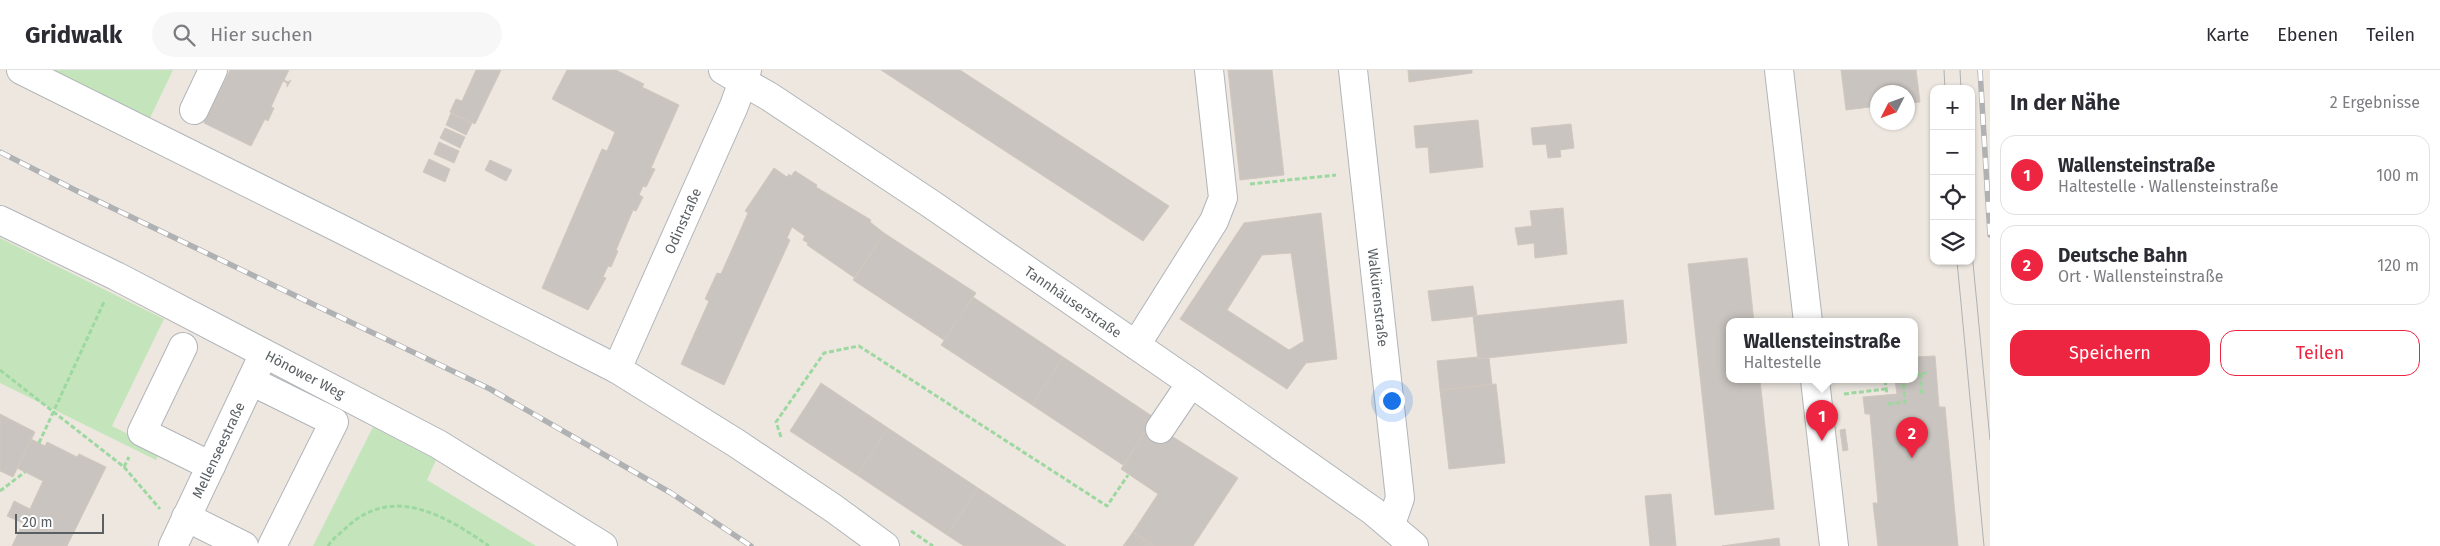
<!DOCTYPE html>
<html lang="de">
<head>
<meta charset="utf-8">
<style>
	body { margin:0; font-family:"Fira Sans",sans-serif; background:#f7f7f7; color:#2b2b33 }
	.controls { position:absolute; right:15px; top:15px; display:grid; overflow:hidden; border-radius:10px; box-shadow:0 1px 4px #0004 }
	.controls button { width:45px; height:45px; display:grid; place-items:center; padding:0; border:0; border-bottom:1px solid #e1e1e2; background:#fff; color:#2b2b33; font:25px sans-serif }
	.compass { position:absolute; left:1870px; top:15px; width:45px; height:45px; border-radius:50%; background:#fff; box-shadow:0 1px 4px #0004; rotate:228deg }
	.scale { position:absolute; left:15px; bottom:12px; width:89px; box-sizing:border-box; padding-left:5px; border:2px solid #595f62; border-top:0; font-size:14px; line-height:18px; white-space:nowrap; color:#595f62; -webkit-text-stroke:4px #fff; paint-order:stroke }
	.you { position:absolute; left:1391px; top:330px; width:18px; height:18px; margin:-12px; border:4px solid #fff; border-radius:50%; background:#1a73e8; box-shadow:0 0 0 8px #1a73e833 }
	.badge { display:grid; place-items:center; width:32px; height:32px; border-radius:50%; background:#ed2540; color:#fff; font-size:16px; font-weight:700 }
	.pin { position:absolute; translate:-50% -41px; filter:drop-shadow(0 1px 2px #0008) }
	.pin::after { content:''; position:absolute; top:26px; width:18px; height:15px; background:inherit; clip-path:polygon(0 0,100% 0,50% 100%) }
	.popup { position:absolute; left:1726px; top:248px; width:192px; height:65px; box-sizing:border-box; display:grid; place-content:center; border-radius:10px; background:#fff; filter:drop-shadow(0 1px 4px #0005); font-size:16px; white-space:nowrap; color:#7c7c81 }
	.popup b { font-size:19px; color:#2b2b33 }
	.popup::after { content:''; position:absolute; left:50%; top:100%; margin-left:-10px; border:10px solid transparent; border-top-color:#fff }
	.list { margin:0; padding:0; list-style:none }
	h2 { display:flex; justify-content:space-between; align-items:center; height:65px; margin:0; padding:0 20px; font-size:21px }
	h2 small { font-size:16px; font-weight:400; color:#7c7c81 }
	.list li { display:grid; grid-template-columns:32px 1fr auto; gap:15px; align-items:center; box-sizing:border-box; height:80px; margin:0 10px 10px; padding:0 10px; border:1px solid #e1e1e2; border-radius:15px }
	.list b { display:block; font-size:19px; white-space:nowrap }
	.list p { margin:0; font-size:16px; white-space:nowrap; color:#7c7c81 }
	.list em { font-size:16px; font-style:normal; color:#7c7c81 }
	.actions { display:flex; gap:10px; padding:15px 20px }
	.actions a { flex:1; padding:11px 0; border:1px solid #ed2540; border-radius:15px; text-align:center; font-size:18px; color:#ed2540 }
	.actions .main { background:#ed2540; color:#fff }
	.icon { flex:none; width:28px; height:28px; fill:none; stroke:currentColor; stroke-width:2; stroke-linecap:round; stroke-linejoin:round }
	.map { position:relative; flex:none; width:1990px; height:476px; overflow:hidden }
	header { display:flex; align-items:center; gap:30px; box-sizing:border-box; height:70px; padding:0 25px; background:#fff; border-bottom:1px solid #e1e1e2 }
	header strong { font-size:24px }
	nav { display:flex; gap:28px; margin-inline-start:auto; font-size:18px }
	.search { width:350px; height:45px; background:#f7f7f7; display:flex; align-items:center; gap:12px; box-sizing:border-box; padding:0 18px; border-radius:28px; color:#7c7c81; font-size:19px }
	main { display:flex }
	aside { flex:1; background:#fff }
	.map>svg:first-child { display:block }
	.green { fill:#c4e5bb }
	.building { fill:#c9c4bf; stroke:#d1c7be; fill-rule:evenodd }
	.lines { fill:none; stroke-linecap:round; stroke-linejoin:round }
	.minor-casing { stroke:#b1b5b9; stroke-width:30 }
	.path { stroke:#9ed8a1; stroke-width:3; stroke-dasharray:5 2.5; stroke-linecap:butt }
	.minor { stroke:#fff; stroke-width:28 }
	.tram { stroke:#b0b1b2; stroke-width:1 }
	.rail-casing { stroke:#b0b1b2; stroke-width:5.5 }
	.rail { stroke:#fff; stroke-width:4; stroke-dasharray:11; stroke-linecap:butt }
	.labels { text-anchor:middle; dominant-baseline:central; stroke-width:4; stroke-linejoin:round; paint-order:stroke }
	.street-label { font-size:14px; fill:#595f62; stroke:#fff }
</style>
</head>
<body>
<header>
<strong>Gridwalk</strong>
<div class="search"><svg class="icon" aria-label="search" viewBox="0 0 24 24"><circle cx="10" cy="10" r="6"/><path d="M15 15l6 6"/></svg>Hier suchen</div>
<nav><a>Karte</a><a>Ebenen</a><a>Teilen</a></nav>
</header>
<main>
<div class="map">
<svg width="1990" height="476" viewBox="0 0 1990 476">
	<rect width="100%" height="100%" fill="#ede7e0"/>
	<path class="green" d="M46 0H173L149 50Z
		M0 168 164 249 112 356 160 380 156 390 0 313Z
		M373 357 436 390 427 410 536 476H313Z"/>
	<path class="building" d="M230 0H289L284 10 288 12 291 10 287 17V13L283 11 271 37 274 38 268 51 265 49 251 76 204 53 205 51 201 48 205 38 210 41Z
		M476 0H501L475 54 450 42 456 29 462 31Z
		M567 0H616L644 14 642 17 679 35 651 98 655 99 646 117 643 116 639 125 643 127 636 141 633 140 616 180 618 181 611 197 608 196 603 207 606 208 588 240 542 218 602 79 607 81 615 62 552 29Z
		M881 0H960L1169 136 1143 171Z
		M1228 0H1272L1284 105 1240 110Z
		M1408 0H1472V3L1409 12Z
		M1841 0H1916L1920 32 1908 33V22H1878V36L1846 40Z
		M451 43 472 53 466 65 446 55Z
		M1478 50 1483 97 1430 103 1428 77 1416 78 1414 56Z
		M1571 54 1574 78 1560 80 1561 87 1548 88 1546 74 1533 75 1531 58Z
		M445 58 465 67 460 78 440 68Z
		M439 72 459 81 454 93 434 84Z
		M429 89 450 99 445 112 423 102Z
		M490 90 512 100 506 111 485 100Z
		M774 98 787 107 789 104 791 106 795 101 817 115 816 117 871 150 870 152 884 163 855 208 807 175 808 173 803 170 805 166 792 157 787 168 790 170 724 315 681 294 709 231 705 229 717 203 721 204 748 143 745 141Z
		M1563 138 1567 184 1535 188 1534 173 1518 175 1515 158 1532 156 1530 141Z
		M1321 143 1337 289 1306 293 1287 319 1180 249 1244 153ZM1291 183 1304 271 1289 280 1227 240 1262 185Z
		M884 163 976 223 944 270 853 210Z
		M1747 188 1754 252H1730V310H1760L1774 439 1715 445 1688 194Z
		M1473 216 1477 246 1432 251 1428 221Z
		M973 227 1063 287 1032 335 941 275Z
		M1623 230 1627 273 1478 289 1473 246Z
		M1935 286 1939 337H1945L1958 476H1878L1873 433H1878L1870 344H1865L1863 327 1897 324 1895 310H1914V287Z
		M1063 287 1155 348 1123 395 1032 335Z
		M1478 287V289L1489 288 1492 314 1440 320 1437 291Z
		M821 313 888 358 857 405 790 361Z
		M1496 314 1505 393 1449 399 1440 320Z
		M0 344 35 362 13 407 0 401Z
		M1151 353 1238 408 1193 476H1154L1133 462 1158 424 1121 399Z
		M888 358 978 418 947 465 857 405Z
		M1845 359 1848 380 1843 381 1840 360Z
		M31 369 45 376 47 372 77 387 79 384 106 397 67 476H12L23 453 7 446 11 438 14 431 30 439 43 411 17 398Z
		M978 418 1066 476H964L947 465Z
		M1671 424 1676 476H1650L1645 426Z
		M1133 462 1154 476H1123Z
		M1779 468 1780 476H1722Z"/>
	<g class="lines">
		<g class="minor-casing">
			<g id="minor">
				<path d="M21 0 341 159 617 299 736 373 833 438 885 476"/>
				<path id="s1" d="M723 0 770 27 931 134 1191 313 1373 441 1414 476"/>
				<path id="s2" d="M1353 0 1400 428 1391 454"/>
				<path d="M1779 0 1808 252"/>
				<path d="M194 40 213 0"/>
				<path id="s3" d="M0 150 116 206 438 374 603 476"/>
				<path d="M1136 275 1214 151 1223 128 1209 0"/>
				<path d="M183 277 142 362 211 396"/>
				<path id="s4" d="M617 299 734 36 747 0"/>
				<path d="M1815 310 1834 476"/>
				<path d="M251 311 334 352 272 476"/>
				<path d="M1160 359 1191 313"/>
				<path d="M186 447 244 476"/>
				<path id="s5" d="M173 476 259 294"/>
			</g>
		</g>
		<path class="path" d="M1250 114 1336 105
			M0 300 124 397 160 439
			M1914 304 1929 303
			M1920 304 1922 325
			M1885 310 1887 324
			M1844 324 1886 319
			M1888 334 1905 332 1903 310
			M781 367 776 352 824 283 859 276 1107 436 1128 405
			M39 373 104 232
			M124 397 129 387
			M0 421 25 402
			M911 461 933 476
			M328 476C332 469 341 463 347 457 393 414 446 446 489 476"/>
		<use href="#minor" class="minor"/>
		<path class="tram" d="M1944 0 1945 19
			M1960 0 1961 19
			M1971 172 1990 370
			M1957 191 1984 476"/>
		<g class="rail-casing">
			<path id="rail" d="M1980 0 1990 165
				M0 82 77 121 490 319 671 423 751 476"/>
		</g>
		<use href="#rail" class="rail"/>
	</g>
	<g class="labels">
		<g class="street-label">
			<text stroke="none"><textPath href="#s4" startOffset="162">Odinstraße</textPath></text>
			<text stroke="none"><textPath href="#s2" startOffset="229">Walkürenstraße</textPath></text>
			<text stroke="none"><textPath href="#s1" startOffset="420">Tannhäuserstraße</textPath></text>
			<text stroke="none"><textPath href="#s3" startOffset="342">Hönower Weg</textPath></text>
			<text stroke="none"><textPath href="#s5" startOffset="106">Mellenseestraße</textPath></text>
		</g>
	</g>
</svg>
<div class="controls">
<button>+</button>
<button>−</button>
<button><svg class="icon" aria-label="locate" viewBox="0 0 24 24"><circle cx="12" cy="12" r="6"/><path d="M12 2v4M12 18v4M2 12h4M18 12h4"/></svg></button>
<button><svg class="icon" aria-label="layers" viewBox="0 0 24 24"><path d="M12 4l9 5-9 5-9-5zM3 14l9 5 9-5"/></svg></button>
</div>
<svg class="compass" viewBox="-18 -18 36 36"><path d="M0-13l5 13h-10z" fill="#e53935"/><path d="M0 13l5-13h-10z" fill="#7c7c81"/></svg>
<div class="scale">20 m</div>
<div class="you"></div>
<div class="pin badge" style="left:1822px;top:371px">1</div>
<div class="popup"><b>Wallensteinstraße</b>Haltestelle</div>
<div class="pin badge" style="left:1912px;top:388px">2</div>
</div>
<aside>
<h2>In der Nähe<small>2 Ergebnisse</small></h2>
<ul class="list">
<li><span class="badge">1</span><div><b>Wallensteinstraße</b><p>Haltestelle · Wallensteinstraße</p></div><em>100 m</em></li>
<li><span class="badge">2</span><div><b>Deutsche Bahn</b><p>Ort · Wallensteinstraße</p></div><em>120 m</em></li>
</ul>
<div class="actions"><a class="main">Speichern</a><a>Teilen</a></div>
</aside>
</main>
</body>
</html>
